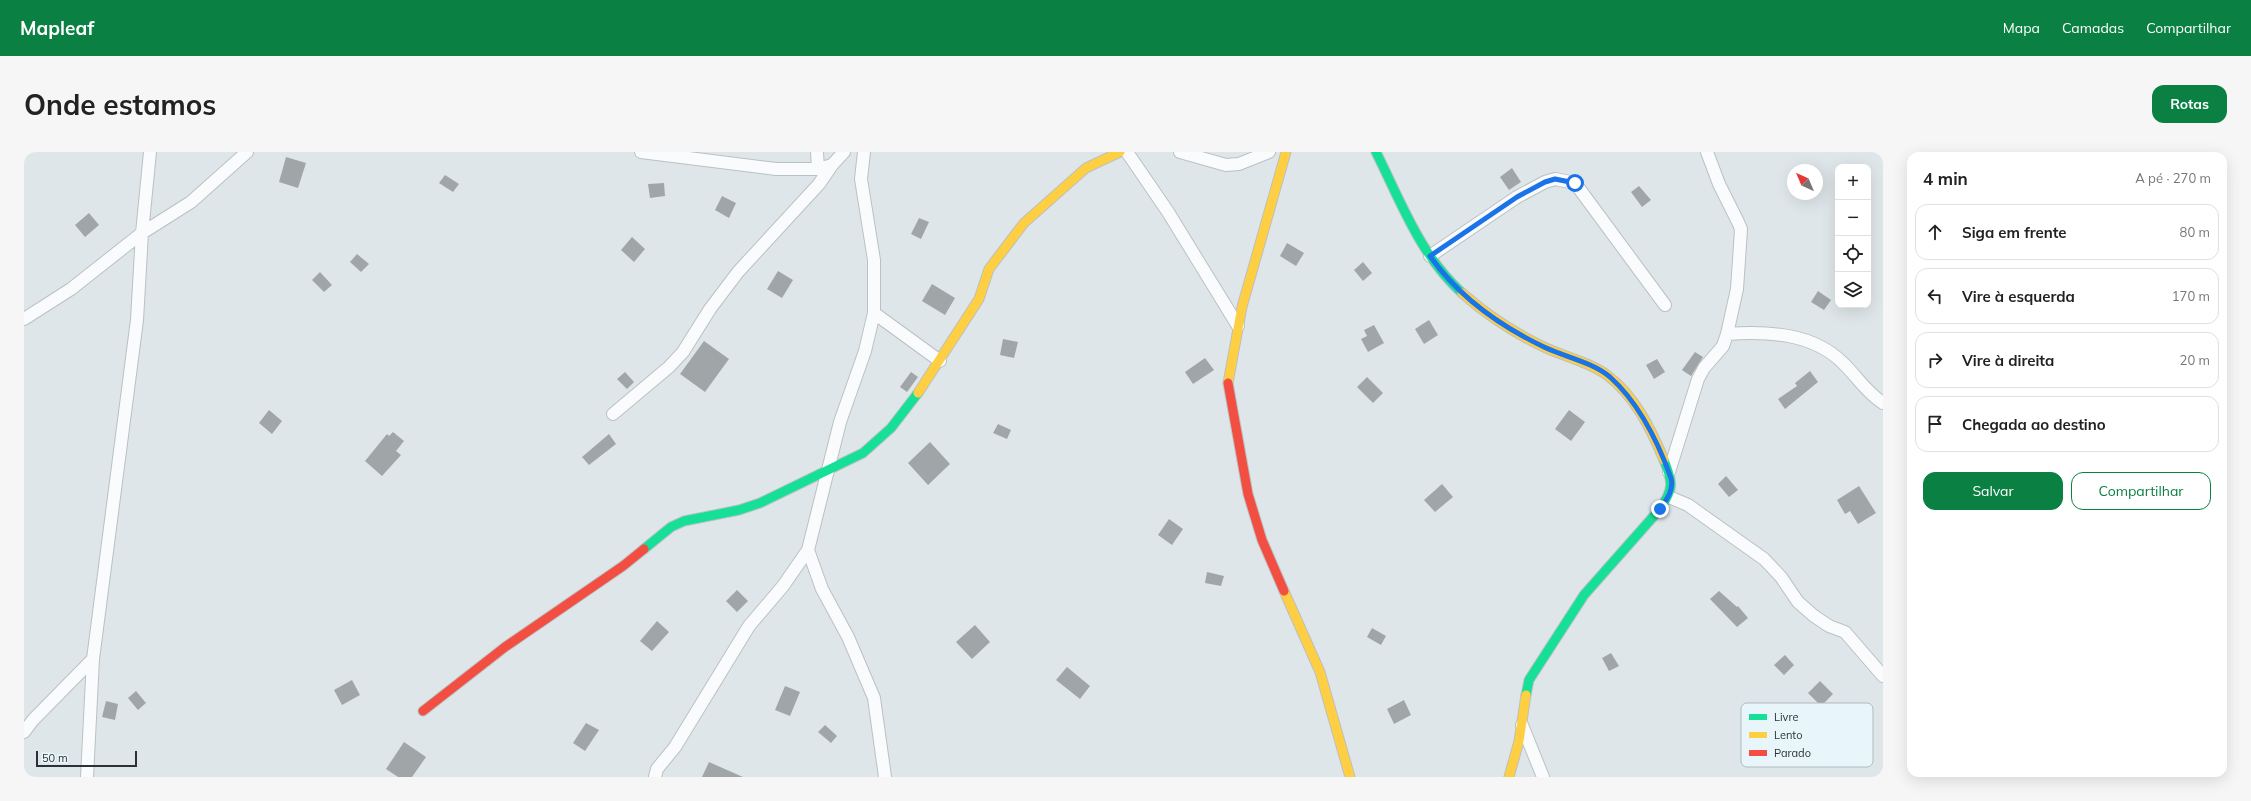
<!DOCTYPE html>
<html lang="pt">
<head>
<meta charset="utf-8">
<style>
	body { margin:0; font-family:Mulish,sans-serif; background:#f6f6f6; color:#222 }
	.controls { position:absolute; right:12px; top:12px; display:grid; overflow:hidden; border-radius:8px; box-shadow:0 4px 16px #0002 }
	.controls button { width:36px; height:36px; display:grid; place-items:center; padding:0; border:0; border-bottom:1px solid #e0e0e0; background:#fff; color:#222; font:20px sans-serif }
	.compass { position:absolute; left:1763px; top:12px; width:36px; height:36px; border-radius:50%; background:#fff; box-shadow:0 4px 16px #0002; rotate:316deg }
	.scale { position:absolute; left:12px; bottom:10px; width:101px; box-sizing:border-box; padding-left:4px; border:2px solid #2c3133; border-top:0; font-size:11px; line-height:14px; white-space:nowrap; color:#2c3133; -webkit-text-stroke:3px #e8f5fa; paint-order:stroke }
	.stop { position:absolute; width:12px; height:12px; margin:-9px; border:3px solid #1a73e8; border-radius:50%; background:#fff }
	.stop.end { background:#1a73e8; border-color:#fff; box-shadow:0 1px 4px #0008 }
	.list { margin:0; padding:0; list-style:none }
	h2 { display:flex; justify-content:space-between; align-items:center; height:52px; margin:0; padding:0 16px; font-size:17px }
	h2 small { font-size:13px; font-weight:400; color:#767676 }
	.list li { display:grid; grid-template-columns:26px 1fr auto; gap:12px; align-items:center; box-sizing:border-box; height:56px; margin:0 8px 8px; padding:0 8px; border:1px solid #e0e0e0; border-radius:12px }
	.list b { display:block; font-size:15px; white-space:nowrap }
	.list em { font-size:13px; font-style:normal; color:#767676 }
	.actions { display:flex; gap:8px; padding:12px 16px }
	.actions a { flex:1; padding:9px 0; border:1px solid #0b8043; border-radius:12px; text-align:center; font-size:14px; color:#0b8043 }
	.actions .main { background:#0b8043; color:#fff }
	.icon { flex:none; width:22px; height:22px; fill:none; stroke:currentColor; stroke-width:2; stroke-linecap:round; stroke-linejoin:round }
	.map { position:relative; flex:none; width:1859px; height:625px; overflow:hidden; border-radius:12px }
	header { display:flex; align-items:center; gap:24px; box-sizing:border-box; height:56px; padding:0 20px; background:#0b8043; color:#fff }
	header strong { font-size:19px }
	nav { display:flex; gap:22px; margin-inline-start:auto; font-size:14px }
	.intro { display:flex; align-items:center; justify-content:space-between; box-sizing:border-box; height:96px; padding:0 24px }
	h1 { margin:0; font-size:28px }
	.button { padding:10px 18px; border-radius:12px; background:#0b8043; color:#fff; font-size:14px; font-weight:700 }
	main { display:flex; gap:24px; padding:0 24px }
	aside { flex:1; background:#fff; border-radius:12px; box-shadow:0 4px 16px #0002 }
	.map>svg:first-child { display:block }
	.building { fill:#a0a6a8 }
	.lines { fill:none; stroke-linecap:round; stroke-linejoin:round }
	.street-casing { stroke:#bbc1c2; stroke-width:14 }
	.fast-casing { stroke:#bbc1c2; stroke-width:11 }
	.slow-casing { stroke:#bbc1c2; stroke-width:11 }
	.jam-casing { stroke:#bbc1c2; stroke-width:11 }
	.street { stroke:#fafbfc; stroke-width:12 }
	.fast { stroke:#16e098; stroke-width:9 }
	.slow { stroke:#ffcf43; stroke-width:9 }
	.jam { stroke:#f24e42; stroke-width:9 }
	.route { stroke:#1a73e8; stroke-width:5 }
	.key { fill:#e8f5fa; stroke:#b0babe; stroke-width:1 }
	.key-label { font-size:11px; fill:#2c3133 }
</style>
</head>
<body>
<header>
<strong>Mapleaf</strong>
<nav><a>Mapa</a><a>Camadas</a><a>Compartilhar</a></nav>
</header>
<div class="intro"><h1>Onde estamos</h1><a class="button">Rotas</a></div>
<main>
<div class="map">
<svg width="1859" height="625" viewBox="0 0 1859 625">
	<rect width="100%" height="100%" fill="#dfe6e9"/>
	<path class="building" d="M262 5 282 11 274 36 255 30Z
		M1488 16 1497 30 1485 38 1476 25Z
		M421 23 435 32 429 40 415 31Z
		M640 31 641 44 626 46 624 32Z
		M1615 34 1627 48 1618 55 1607 40Z
		M698 44 712 51 705 66 691 58Z
		M65 61 75 73 61 85 51 73Z
		M895 66 905 70 897 87 887 82Z
		M608 85 621 97 610 110 597 98Z
		M1263 91 1280 101 1272 114 1256 104Z
		M333 102 345 112 337 120 326 110Z
		M1339 110 1348 121 1339 129 1330 118Z
		M754 119 769 128 758 146 743 137Z
		M296 120 308 133 300 140 288 128Z
		M908 132 931 146 921 163 898 149Z
		M1794 139 1807 148 1800 158 1787 150Z
		M1405 168 1414 183 1400 192 1391 177Z
		M1350 173 1360 191 1344 200 1337 187 1343 184 1340 178Z
		M979 187 994 190 990 206 976 203Z
		M680 189 705 207 681 240 656 222Z
		M1671 200 1679 205 1667 224 1658 218Z
		M1181 206 1190 218 1169 232 1161 220Z
		M1633 207 1641 220 1630 227 1622 213Z
		M1786 219 1794 230 1761 257 1754 247 1773 234 1771 231Z
		M601 220 610 230 603 237 593 227Z
		M887 220 894 225 883 240 876 235Z
		M1343 225 1359 241 1349 251 1333 235Z
		M245 258 258 269 248 282 235 271Z
		M1545 258 1561 270 1547 289 1531 277Z
		M974 272 987 278 983 287 969 281Z
		M369 280 380 289 372 299 377 303 358 324 341 309 363 282 365 284Z
		M585 282 592 292 565 313 558 305Z
		M906 290 926 312 904 333 884 311Z
		M1702 324 1714 338 1705 345 1694 332Z
		M1418 332 1429 345 1411 360 1400 348Z
		M1835 334 1852 361 1834 372 1826 359 1821 362 1813 348Z
		M1145 367 1159 377 1148 393 1134 383Z
		M1183 420 1200 424 1197 434 1181 431Z
		M713 438 724 449 713 460 702 449Z
		M1695 439 1713 455 1714 454 1724 466 1713 475 1686 447Z
		M633 469 645 480 628 499 616 489Z
		M951 473 966 490 948 507 932 490Z
		M1348 476 1362 484 1357 493 1343 485Z
		M1587 501 1595 514 1585 519 1578 506Z
		M1761 503 1770 513 1760 523 1750 513Z
		M1043 515 1066 534 1056 547 1032 528Z
		M328 528 336 543 318 553 310 538Z
		M1796 529 1809 542 1797 554 1784 541Z
		M761 534 776 540 766 564 751 558Z
		M112 539 122 551 114 558 104 546Z
		M1380 548 1387 563 1370 572 1363 557Z
		M82 549 94 552 91 568 78 565Z
		M562 571 575 578 561 599 549 591Z
		M801 573 813 584 807 591 794 580Z
		M380 590 402 605 388 625H374L362 617Z
		M685 610 719 625H678Z"/>
	<g class="lines">
		<g class="street-casing">
			<path id="street" d="M617 0 752 17H794L808 13 820 0
				M793 0 794 17
				M840 0 837 27 850 108V161L841 199 816 270 784 398 798 437 824 485 850 546 861 625
				M1103 0 1144 60 1214 174
				M1156 0 1202 13 1215 12 1245 0
				M1406 104 1493 45 1521 30 1531 27 1551 31 1641 153
				M850 161 916 209
				M0 167 47 137 118 81 167 50 223 0
				M1703 182C1744 179 1790 181 1820 212 1833 225 1844 242 1859 251
				M589 262 645 215 659 200 686 157 714 120 795 32 808 13
				M1645 320 1674 227 1680 216 1699 194 1703 182 1713 137 1716 93 1717 77 1714 70 1695 32 1683 0
				M1645 345 1664 353 1740 407 1757 425 1774 450 1790 464 1805 474 1821 480 1859 524
				M1498 573 1519 625
				M0 580 9 568 69 507
				M63 625 69 507 113 168 118 81 126 0
				M631 625 633 617 651 595 725 474 759 434 784 398"/>
		</g>
		<g class="fast-casing">
			<path id="fast" d="M1352 0C1377 50 1396 103 1438 141
				M620 397 647 375 660 369 715 358 736 351 839 301 867 276 894 241
				M1502 543 1505 528 1560 443 1636 357C1650 337 1649 330 1640 308"/>
		</g>
		<g class="slow-casing">
			<path id="slow" d="M1438 141C1463 163 1492 182 1522 196 1542 205 1565 210 1583 223 1611 244 1627 277 1640 308
				M1204 231 1218 155 1262 0
				M894 241 955 147 965 117 1000 71 1062 16 1096 0
				M1260 439 1296 520 1326 625
				M1485 625 1495 589 1502 543"/>
		</g>
		<g class="jam-casing">
			<path id="jam" d="M1204 231 1224 342 1238 388 1260 439
				M399 559 481 495 599 414 620 397"/>
		</g>
		<use href="#street" class="street"/>
		<use href="#fast" class="fast"/>
		<use href="#slow" class="slow"/>
		<use href="#jam" class="jam"/>
	</g>
	<g class="lines">
		<path class="route" d="M1551 31 1531 27 1521 30 1493 45 1406 104C1434 144 1476 174 1520 195 1541 205 1568 210 1586 225 1615 251 1634 290 1647 326 1650 338 1643 347 1636 357"/>
	</g>
	<rect x="1717" y="551" width="132" height="64" rx="6" class="key"/>
	<rect x="1725" y="562" width="18" height="6" fill="#16e098"/>
	<rect x="1725" y="580" width="18" height="6" fill="#ffcf43"/>
	<rect x="1725" y="598" width="18" height="6" fill="#f24e42"/>
	<g class="key-label">
		<text x="1750" y="569">Livre</text>
		<text x="1750" y="587">Lento</text>
		<text x="1750" y="605">Parado</text>
	</g>
</svg>
<div class="controls">
<button>+</button>
<button>−</button>
<button><svg class="icon" aria-label="locate" viewBox="0 0 24 24"><circle cx="12" cy="12" r="6"/><path d="M12 2v4M12 18v4M2 12h4M18 12h4"/></svg></button>
<button><svg class="icon" aria-label="layers" viewBox="0 0 24 24"><path d="M12 4l9 5-9 5-9-5zM3 14l9 5 9-5"/></svg></button>
</div>
<svg class="compass" viewBox="-18 -18 36 36"><path d="M0-13l5 13h-10z" fill="#e53935"/><path d="M0 13l5-13h-10z" fill="#767676"/></svg>
<div class="scale">50 m</div>
<div class="stop" style="left:1551px;top:31px"></div>
<div class="stop end" style="left:1636px;top:357px"></div>
</div>
<aside>
<h2>4 min<small>A pé · 270 m</small></h2>
<ul class="list">
<li><svg class="icon" aria-label="ahead" viewBox="0 0 24 24"><path d="M12 20V5M6 11l6-6 6 6"/></svg><div><b>Siga em frente</b></div><em>80 m</em></li>
<li><svg class="icon" aria-label="left" viewBox="0 0 24 24"><path d="M17 20v-9H6M10 6l-5 5 5 5"/></svg><div><b>Vire à esquerda</b></div><em>170 m</em></li>
<li><svg class="icon" aria-label="right" viewBox="0 0 24 24"><path d="M7 20v-9h11M14 6l5 5-5 5"/></svg><div><b>Vire à direita</b></div><em>20 m</em></li>
<li><svg class="icon" aria-label="arrive" viewBox="0 0 24 24"><path d="M6 21V4h12l-3 4 3 4H6"/></svg><div><b>Chegada ao destino</b></div></li>
</ul>
<div class="actions"><a class="main">Salvar</a><a>Compartilhar</a></div>
</aside>
</main>
</body>
</html>
